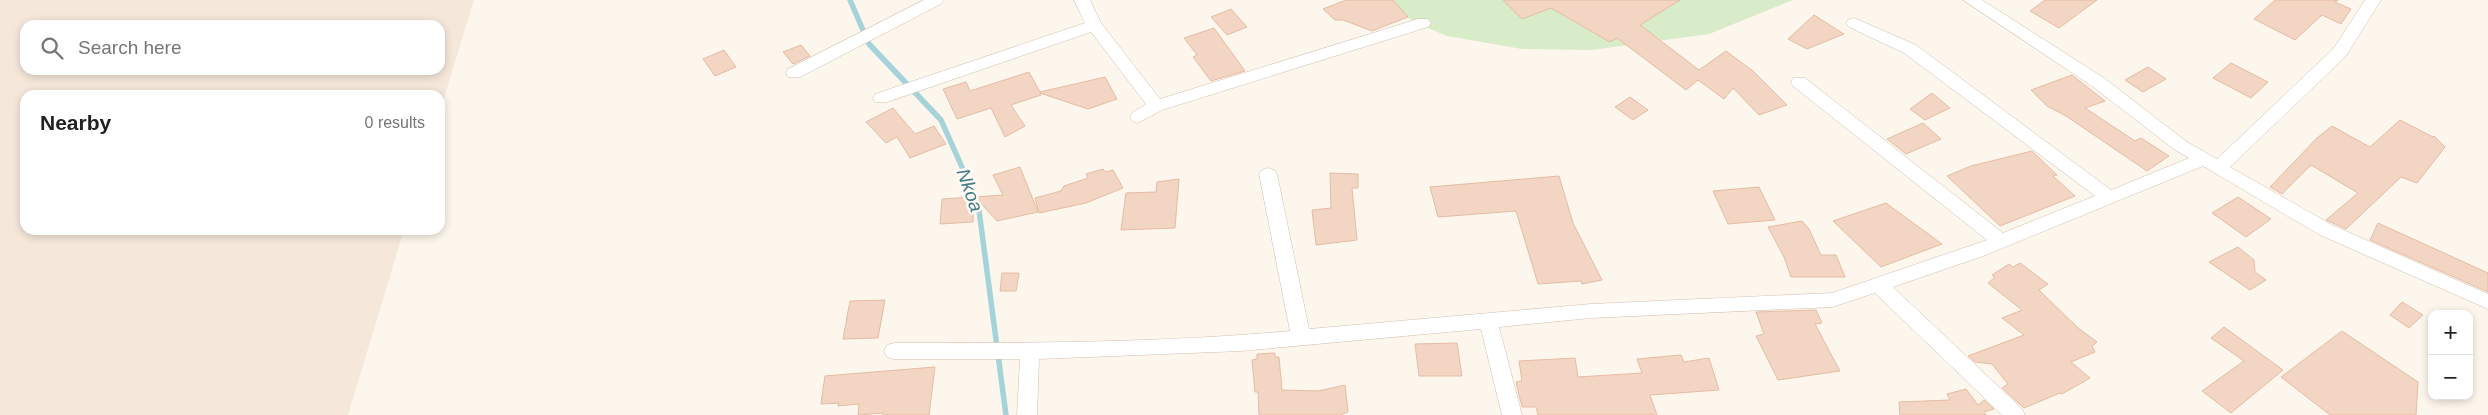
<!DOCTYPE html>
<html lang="en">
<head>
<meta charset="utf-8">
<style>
	body { margin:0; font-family:Arial,sans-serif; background:#f6f6f6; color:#222 }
	.controls { position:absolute; right:15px; bottom:15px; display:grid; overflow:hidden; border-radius:10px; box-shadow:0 2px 8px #0003 }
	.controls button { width:45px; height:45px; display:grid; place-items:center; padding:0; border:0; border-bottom:1px solid #e0e0e0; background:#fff; color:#222; font:25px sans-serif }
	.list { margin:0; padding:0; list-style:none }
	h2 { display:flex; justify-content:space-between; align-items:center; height:65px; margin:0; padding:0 20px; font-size:21px }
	h2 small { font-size:16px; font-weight:400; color:#767676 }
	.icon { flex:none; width:28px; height:28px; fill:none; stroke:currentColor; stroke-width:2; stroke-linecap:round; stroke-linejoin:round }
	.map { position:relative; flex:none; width:2488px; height:415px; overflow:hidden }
	.search { position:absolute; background:#fff; box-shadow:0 2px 8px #0003; left:20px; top:20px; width:425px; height:55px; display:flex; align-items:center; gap:12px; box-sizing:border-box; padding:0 18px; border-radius:15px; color:#767676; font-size:19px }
	.panel { position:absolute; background:#fff; box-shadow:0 2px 8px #0003; left:20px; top:90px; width:425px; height:145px; border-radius:15px }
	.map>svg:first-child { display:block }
	.residential { fill:#f5e8da; fill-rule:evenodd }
	.green { fill:#d8ecc9 }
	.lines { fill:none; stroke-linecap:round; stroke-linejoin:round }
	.stream { stroke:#a5d3da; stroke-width:5.5 }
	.building { fill:#f3d5c3; stroke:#e6bba3 }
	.street-casing { stroke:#d1beb0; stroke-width:1 }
	.street { fill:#fff; fill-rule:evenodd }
	.labels { text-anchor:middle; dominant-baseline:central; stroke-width:5; stroke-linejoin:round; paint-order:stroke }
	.water-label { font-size:19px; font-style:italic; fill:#437c86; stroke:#fffaf3 }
</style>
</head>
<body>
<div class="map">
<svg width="2488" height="415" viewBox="0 0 2488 415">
	<rect width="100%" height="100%" fill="#fdf6ec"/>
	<path class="residential" d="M0 0H474L440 111V95H25V230H404L348 415H0ZM25 25H440V70H25Z"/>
	<path class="green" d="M1381 0H1793L1709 34 1591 50 1522 49 1447 36 1418 24Z"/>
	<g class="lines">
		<path class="stream" d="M850 0 869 44 941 120 978 203 1006 415"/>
	</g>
	<path class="building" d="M1346 0H1393L1408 17 1372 31 1343 20H1335L1323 9Z
		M1503 0H1680L1640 25 1699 70 1726 51 1753 71 1787 105 1759 115 1733 88 1724 99 1698 80 1686 90 1617 38 1610 42 1551 8 1522 19Z
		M2045 0H2097L2059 28 2030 11Z
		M2275 0H2338L2335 2 2351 9 2341 24 2322 15 2295 40 2254 19Z
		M1231 9 1247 27 1227 35 1211 17Z
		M1814 15 1844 34 1807 49 1788 39Z
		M1214 28 1245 71 1211 81 1193 57 1197 55 1184 38Z
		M801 45 810 56 793 64 783 52Z
		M724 50 736 67 715 76 703 59Z
		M2231 63 2268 82 2251 98 2213 78Z
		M2148 67 2166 79 2143 92 2125 80Z
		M1029 72 1040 92 1105 77 1117 99 1088 109 1040 93 1041 95 1011 105 1025 126 1005 137 991 108 957 119 943 89 966 82 970 91Z
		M2072 75 2105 101 2085 108 2135 141 2141 138 2169 156 2147 171 2066 116 2047 106 2031 90Z
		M1932 93 1950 108 1925 120 1910 109Z
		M1630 97 1648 110 1633 120 1615 107Z
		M893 108 915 134 934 126 946 144 910 158 897 137 886 143 866 122Z
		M2400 120 2433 137 2434 136 2445 147 2417 183 2401 177 2346 229 2326 220 2358 193 2311 165 2282 194 2270 187 2317 138 2332 126 2370 147Z
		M1923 123 1941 139 1906 154 1887 139Z
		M2032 151 2057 175 2053 176 2075 196 2000 226 1947 176 1971 166Z
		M1020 167 1038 212 997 221 975 197 1003 195 993 175Z
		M1103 169 1105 172 1113 170 1123 188 1086 203 1039 213 1035 198 1061 191 1064 186 1088 178 1086 174Z
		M1330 173 1358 174V188H1352L1357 240 1316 245 1312 210 1331 208Z
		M1559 176 1573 223 1602 280 1582 284 1581 281 1538 284 1516 211 1438 217 1430 187Z
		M1179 179 1175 228 1121 230 1126 193 1156 192 1157 182Z
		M1759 187 1775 220 1728 224 1713 191Z
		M974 197 973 222 940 224 942 199Z
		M2238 197 2271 219 2246 237 2212 213Z
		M1886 203 1942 244 1881 267 1833 221Z
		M1802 221 1809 229 1821 255H1836L1845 277H1791L1784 257 1768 227Z
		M2378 223 2488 273V292L2370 240Z
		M2238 247 2254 260 2255 272 2266 280 2250 290 2209 262Z
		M2020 263 2048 284 2039 290 2078 328 2097 342 2092 346 2095 352 2071 362 2090 378 2062 394 2060 393 2024 408 2002 388 2008 384 1992 364 1975 362 1968 356 2024 335 2002 318 2022 310 1988 283 1995 277 1992 275 2009 264 2013 267Z
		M1002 273H1019L1016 291H1000Z
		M885 300 878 338 843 339 850 301Z
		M2402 302 2423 315 2409 328 2390 315Z
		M1816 310 1822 323 1815 324 1840 371 1778 380 1756 336 1764 334 1756 312Z
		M2224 327 2283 370 2231 413 2202 391 2244 361 2211 338Z
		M2342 331 2418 382 2416 415H2330L2281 377Z
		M1457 343 1462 376H1419L1415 344Z
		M1275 353V357H1279L1282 390 1318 391 1345 385 1348 412 1340 415H1259L1258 392H1255L1252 360 1257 359V354Z
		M1681 355 1684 362 1709 358 1719 390 1650 395 1657 415H1538L1536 407H1522L1516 382 1522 381 1519 361 1575 358 1578 377 1642 373 1637 359Z
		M935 367 929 415H883V413L858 415 859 404 838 406 839 403 821 404 825 376Z
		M1966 389 1978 405 1984 400 1994 409 1984 412 1986 415H1900L1899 402 1950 400 1947 394Z"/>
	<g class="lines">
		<g class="street-casing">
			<path id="street" d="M924 0H944L941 4 800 77H788L786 73 788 69Z
				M1074 0H1090L1101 23 1160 99 1418 19H1428L1431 23 1428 27 1162 110 1138 123 1132 121 1130 117 1132 113 1146 104 1091 32 887 102H875L873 98 875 94 1085 23Z
				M1963 0H1982L2104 78 2187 142 2217 159 2334 48 2365 0H2381L2346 56 2230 167 2332 225 2488 294V309L2320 235 2203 166 1983 256 1893 287 2022 409 2025 415H2002L1875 293 1832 307 1591 318 1499 327 1522 415H1502L1481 329 1241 351 1039 359 1037 415H1017L1020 359H894L887 357 884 351 887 345 894 343C1026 343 1159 343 1290 331L1259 174 1262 170 1268 168 1274 170 1277 174 1309 329 1591 304 1832 293 1987 240 1793 86 1791 82 1793 78H1805L2003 233 2095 196 1904 53 1849 27 1846 23 1849 19 1854 18 1916 45 2111 190 2189 158 2175 150 2092 86Z"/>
		</g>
		<use href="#street" class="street"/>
	</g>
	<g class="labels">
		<g class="water-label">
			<text transform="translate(970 190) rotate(70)">Nkoa</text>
		</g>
	</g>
</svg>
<div class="controls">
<button>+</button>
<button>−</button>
</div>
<div class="search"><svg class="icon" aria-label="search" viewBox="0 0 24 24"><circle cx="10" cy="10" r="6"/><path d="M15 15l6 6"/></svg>Search here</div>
<section class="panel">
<h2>Nearby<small>0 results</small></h2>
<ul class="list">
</ul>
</section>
</div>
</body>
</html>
